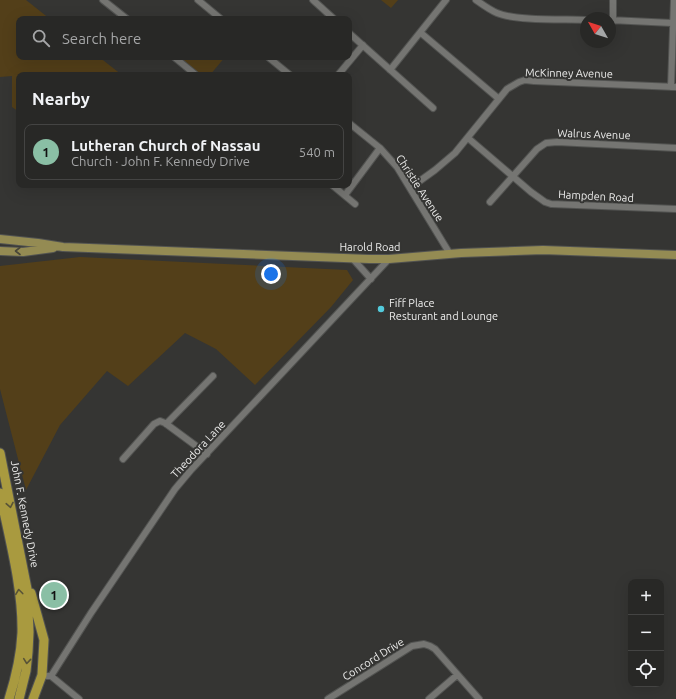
<!DOCTYPE html>
<html lang="en">
<head>
<meta charset="utf-8">
<style>
	body { margin:0; font-family:Ubuntu,sans-serif; background:#343432; color:#f1f3f6 }
	.controls { position:absolute; right:12px; bottom:12px; display:grid; overflow:hidden; border-radius:8px; box-shadow:0 4px 16px #0002 }
	.controls button { width:36px; height:36px; display:grid; place-items:center; padding:0; border:0; border-bottom:1px solid #444443; background:#282826; color:#f1f3f6; font:20px sans-serif }
	.compass { position:absolute; left:580px; top:12px; width:36px; height:36px; border-radius:50%; background:#282826; box-shadow:0 4px 16px #0002; rotate:309deg }
	.you { position:absolute; left:271px; top:274px; width:14px; height:14px; margin:-10px; border:3px solid #fff; border-radius:50%; background:#1a73e8; box-shadow:0 0 0 6px #1a73e833 }
	.badge { display:grid; place-items:center; width:26px; height:26px; border-radius:50%; background:#8abfa5; color:#111; font-size:13px; font-weight:700 }
	.pin { position:absolute; translate:-50% -50%; border:2px solid #fff; box-shadow:0 1px 4px #0006 }
	.list { margin:0; padding:0; list-style:none }
	h2 { display:flex; justify-content:space-between; align-items:center; height:52px; margin:0; padding:0 16px; font-size:17px }
	h2 small { font-size:13px; font-weight:400; color:#a5a6a7 }
	.list li { display:grid; grid-template-columns:26px 1fr auto; gap:12px; align-items:center; box-sizing:border-box; height:56px; margin:0 8px 8px; padding:0 8px; border:1px solid #444443; border-radius:8px }
	.list b { display:block; font-size:15px; white-space:nowrap }
	.list p { margin:0; font-size:13px; white-space:nowrap; color:#a5a6a7 }
	.list em { font-size:13px; font-style:normal; color:#a5a6a7 }
	.icon { flex:none; width:22px; height:22px; fill:none; stroke:currentColor; stroke-width:2; stroke-linecap:round; stroke-linejoin:round }
	.map { position:relative; flex:none; width:676px; height:699px; overflow:hidden }
	.search { position:absolute; background:#282826; box-shadow:0 4px 16px #0002; left:16px; top:16px; width:336px; height:44px; display:flex; align-items:center; gap:10px; box-sizing:border-box; padding:0 14px; border-radius:8px; color:#a5a6a7; font-size:15px }
	.panel { position:absolute; background:#282826; box-shadow:0 4px 16px #0002; left:16px; top:72px; width:336px; height:116px; border-radius:8px }
	.map>svg:first-child { display:block }
	.green { fill:#533f19 }
	.lines { fill:none; stroke-linecap:round; stroke-linejoin:round }
	.minor-casing { stroke:#525351; stroke-width:8 }
	.major-casing { stroke:#525351; stroke-width:10 }
	.highway-casing { stroke:#525351; stroke-width:11 }
	.minor { stroke:#757572; stroke-width:6 }
	.major { stroke:#948b53; stroke-width:8 }
	.highway { stroke:#a99a3f; stroke-width:9 }
	.oneway { stroke:#484639 }
	.oneway2 { stroke:#585337 }
	.poi-dot { fill:#53cbdc; stroke:#353533; stroke-width:1.5 }
	.labels { text-anchor:middle; dominant-baseline:central; stroke-width:4; stroke-linejoin:round; paint-order:stroke }
	.street-label { font-size:11px; fill:#ececeb; stroke:#353533 }
	.poi-label { font-size:11px; fill:#ececeb; stroke:#353533; text-anchor:start }
</style>
</head>
<body>
<div class="map">
<svg width="676" height="699" viewBox="0 0 676 699">
	<rect width="100%" height="100%" fill="#353533"/>
	<path class="green" d="M0 0H26L50 19H19V57H99L122 75H19V112L12 107V76L0 77Z
		M381 0H398L391 8Z
		M176 57H225L210 75H198Z
		M80 257 347 270 353 280 331 307 255 385 216 349 185 333 128 386 107 371 60 425 26 490 0 389V266Z"/>
	<g class="lines">
		<g class="minor-casing">
			<path id="minor" d="M103 0 127 19
				M198 0 221 19
				M313 0 334 19
				M476 0C483 5 490 10 497 13 516 21 564 19 586 20
				M610 20 672 23
				M613 21V0
				M349 33 433 108
				M421 33 499 99
				M174 57 196 75
				M268 57 290 75
				M390 70 446 0
				M338 75 363 45
				M671 87 674 0
				M349 123 380 148 397 167 450 254
				M468 138 531 192 545 202 551 204 676 209
				M332 185 355 204
				M410 188 435 170 455 153 507 89 519 82 525 80 534 81 676 87
				M345 195 380 148
				M490 202 537 149 546 143 557 142 676 148
				M353 259 371 279
				M166 424 213 376
				M123 459 154 424 160 421 165 423 207 454
				M47 676H51L79 699
				M51 676 91 613 175 489 191 470 389 259
				M328 699 412 646 424 644 430 646 435 649 479 699
				M429 699 457 675"/>
		</g>
		<g class="major-casing">
			<path id="major" d="M0 239 38 243 63 247 369 259H389L461 253 543 250 676 255
				M0 251 23 252 53 248"/>
		</g>
		<g class="highway-casing">
			<path id="highway" d="M0 453 27 589 29 632 28 652 26 671 19 699
				M0 493C9 537 23 588 22 633 21 655 16 677 9 699
				M31 593 44 640 42 675 33 699"/>
		</g>
		<use href="#minor" class="minor"/>
		<use href="#major" class="major"/>
		<use href="#highway" class="highway"/>
	</g>
	<defs><path id="oneway-chevron" d="M-2-3.5L2.5 0L-2 3.5" fill="none" stroke-width="1.6" stroke-linecap="round" stroke-linejoin="round"/></defs>
	<use class="oneway" href="#oneway-chevron" transform="translate(18 251) rotate(180)"/>
	<g class="oneway2">
		<use href="#oneway-chevron" transform="translate(10 505) rotate(79)"/>
		<use href="#oneway-chevron" transform="translate(19 592) rotate(-97)"/>
		<use href="#oneway-chevron" transform="translate(27 661) rotate(96)"/>
	</g>
	<circle class="poi-dot" cx="381" cy="309" r="4"/>
	<g class="labels">
		<g class="street-label">
			<text transform="translate(569 73) rotate(1)">McKinney Avenue</text>
			<text transform="translate(594 134) rotate(2)">Walrus Avenue</text>
			<text transform="translate(420 188) rotate(57)">Christie Avenue</text>
			<text transform="translate(596 196) rotate(3)">Hampden Road</text>
			<text x="370" y="247">Harold Road</text>
			<text transform="translate(198 449) rotate(-47)">Theodora Lane</text>
			<text transform="translate(25 514) rotate(79)">John F. Kennedy Drive</text>
			<text transform="translate(373 659) rotate(-32)">Concord Drive</text>
		</g>
		<g class="poi-label">
			<text x="389" y="303">Fiff Place<tspan x="389" dy="13">Resturant and Lounge</tspan></text>
		</g>
	</g>
</svg>
<div class="controls">
<button>+</button>
<button>−</button>
<button><svg class="icon" aria-label="locate" viewBox="0 0 24 24"><circle cx="12" cy="12" r="6"/><path d="M12 2v4M12 18v4M2 12h4M18 12h4"/></svg></button>
</div>
<svg class="compass" viewBox="-18 -18 36 36"><path d="M0-13l5 13h-10z" fill="#e53935"/><path d="M0 13l5-13h-10z" fill="#a5a6a7"/></svg>
<div class="you"></div>
<div class="pin badge" style="left:54px;top:595px">1</div>
<div class="search"><svg class="icon" aria-label="search" viewBox="0 0 24 24"><circle cx="10" cy="10" r="6"/><path d="M15 15l6 6"/></svg>Search here</div>
<section class="panel">
<h2>Nearby<small></small></h2>
<ul class="list">
<li><span class="badge">1</span><div><b>Lutheran Church of Nassau</b><p>Church · John F. Kennedy Drive</p></div><em>540 m</em></li>
</ul>
</section>
</div>
</body>
</html>
